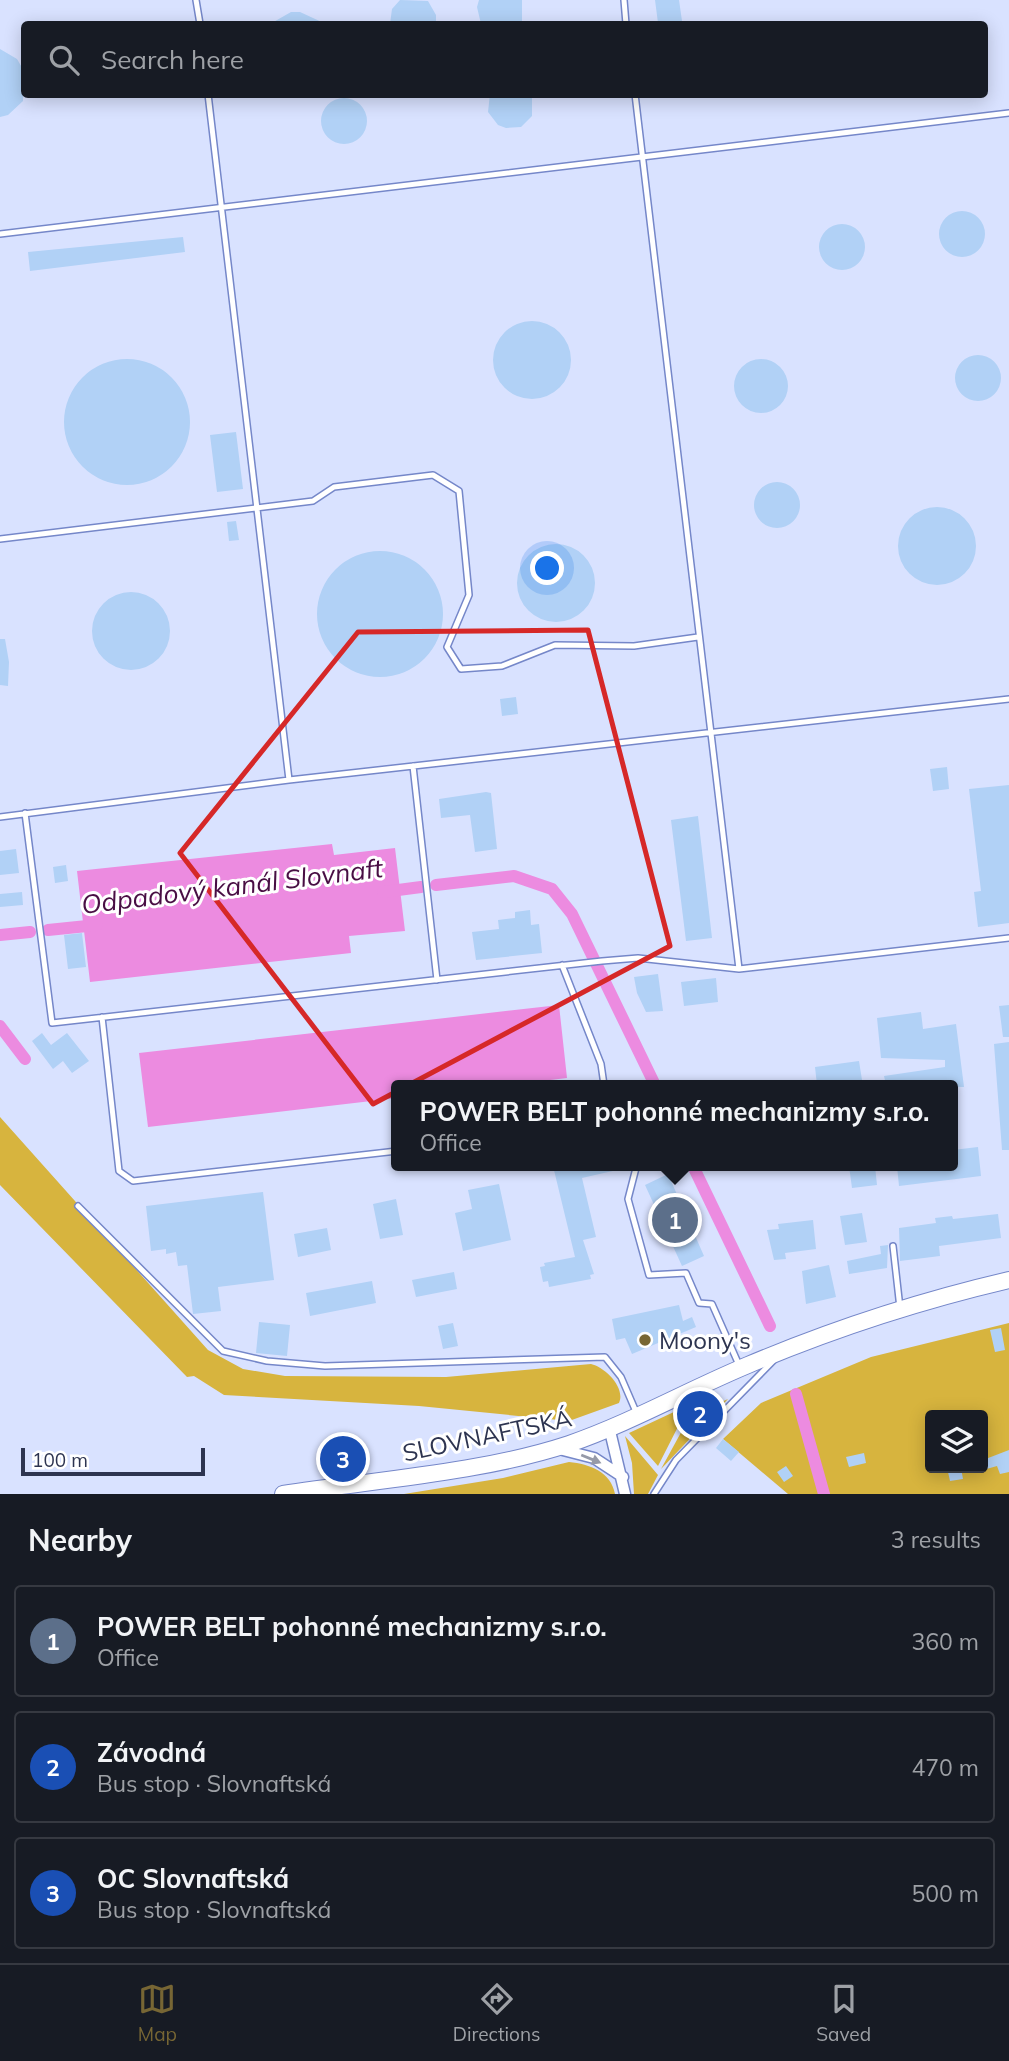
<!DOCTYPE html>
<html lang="en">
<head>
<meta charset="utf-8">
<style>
	body { margin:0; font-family:Mulish,sans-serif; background:#242831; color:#f1f3f6 }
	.controls { position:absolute; right:21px; bottom:21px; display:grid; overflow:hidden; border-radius:7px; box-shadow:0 4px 18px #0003 }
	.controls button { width:63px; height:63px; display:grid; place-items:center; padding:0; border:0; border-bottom:2px solid #363941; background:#171b24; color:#f1f3f6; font:35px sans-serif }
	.scale { position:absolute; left:21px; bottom:18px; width:184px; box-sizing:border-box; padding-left:7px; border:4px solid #2d3450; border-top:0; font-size:19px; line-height:24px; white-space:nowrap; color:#2d3450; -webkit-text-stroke:5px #fff; paint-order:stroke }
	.you { position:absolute; left:548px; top:569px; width:24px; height:24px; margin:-18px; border:5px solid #fff; border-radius:50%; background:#1a73e8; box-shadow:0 0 0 10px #1a73e833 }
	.badge { display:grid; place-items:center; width:46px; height:46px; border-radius:50%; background:#776634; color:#fff; font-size:23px; font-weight:700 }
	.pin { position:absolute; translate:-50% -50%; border:4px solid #fff; box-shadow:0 2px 7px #0006 }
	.popup { position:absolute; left:391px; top:1080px; width:567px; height:91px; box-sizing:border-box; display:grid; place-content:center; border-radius:7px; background:#171b24; filter:drop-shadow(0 2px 5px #0005); font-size:23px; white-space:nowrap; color:#9ea1a6 }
	.popup b { font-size:26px; color:#f1f3f6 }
	.popup::after { content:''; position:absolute; left:50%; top:100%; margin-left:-14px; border:14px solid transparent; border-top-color:#171b24 }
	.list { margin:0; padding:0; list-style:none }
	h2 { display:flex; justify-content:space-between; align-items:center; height:91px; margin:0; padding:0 28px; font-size:30px }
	h2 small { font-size:23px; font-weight:400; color:#9ea1a6 }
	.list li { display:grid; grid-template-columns:46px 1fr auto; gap:21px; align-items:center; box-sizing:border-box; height:112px; margin:0 14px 14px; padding:0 14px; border:2px solid #363941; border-radius:7px }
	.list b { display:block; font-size:26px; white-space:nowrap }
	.list p { margin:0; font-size:23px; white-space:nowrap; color:#9ea1a6 }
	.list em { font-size:23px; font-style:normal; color:#9ea1a6 }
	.icon { flex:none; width:38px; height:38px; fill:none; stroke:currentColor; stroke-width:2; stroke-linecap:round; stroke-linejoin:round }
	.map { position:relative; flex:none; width:1009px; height:1494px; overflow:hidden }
	.search { position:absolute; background:#171b24; box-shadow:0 4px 18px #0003; left:21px; right:21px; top:21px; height:77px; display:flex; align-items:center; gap:18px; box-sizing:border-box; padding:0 24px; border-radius:7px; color:#9ea1a6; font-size:26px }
	.sheet { height:469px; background:#171b24 }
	nav { display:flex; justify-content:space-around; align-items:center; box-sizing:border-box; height:98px; border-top:2px solid #363941; background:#171b24; font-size:19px; color:#9ea1a6 }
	nav a { display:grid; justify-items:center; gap:4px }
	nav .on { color:#776634 }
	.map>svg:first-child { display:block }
	.green { fill:#d7b43e; fill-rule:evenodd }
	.water { fill:#ec8be0 }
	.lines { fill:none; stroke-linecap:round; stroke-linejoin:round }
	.canal { stroke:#ec8be0; stroke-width:12 }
	.building { fill:#b1d1f6 }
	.service-casing { stroke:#7587c9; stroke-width:8 }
	.minor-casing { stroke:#7587c9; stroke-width:13 }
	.secondary-casing { stroke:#7587c9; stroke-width:18 }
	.service { stroke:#fff; stroke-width:5 }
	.minor { stroke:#fff; stroke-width:10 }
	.secondary { stroke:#fff; stroke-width:16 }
	.oneway { fill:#969aa8 }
	.marked { fill:none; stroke:#d62828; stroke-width:5; stroke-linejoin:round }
	.poi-dot { fill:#776634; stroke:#fff; stroke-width:2.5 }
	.labels { text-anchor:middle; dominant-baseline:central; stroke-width:6; stroke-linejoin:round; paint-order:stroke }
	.poi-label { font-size:24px; fill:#2d3450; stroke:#fff; text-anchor:start }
	.street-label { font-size:24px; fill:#2d3450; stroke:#fff }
	.water-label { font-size:26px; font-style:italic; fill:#490e44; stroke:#fff }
</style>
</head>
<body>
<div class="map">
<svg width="1009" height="1494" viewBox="0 0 1009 1494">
	<rect width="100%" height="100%" fill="#d9e2ff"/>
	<path class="green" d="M0 1117 208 1350 243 1369 285 1376 446 1377 591 1364C605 1367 626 1388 619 1403L569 1421 419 1406 224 1395 194 1376 187 1377 0 1185Z
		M1009 1323V1494H788L723 1439 761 1403 871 1357ZM930 1415H983V1468H930Z
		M728 1399 661 1469 690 1416 695 1414 698 1419 706 1415 704 1410Z
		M687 1409 658 1466 629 1433 676 1411Z
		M625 1436 658 1475 648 1494H634L632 1463Z
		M569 1462C590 1464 611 1472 615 1494H404L503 1478Z"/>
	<path class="water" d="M332 844 334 855 395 848 405 931 349 936 351 953 90 982 77 871Z
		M559 1005 567 1078 509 1085H397V1098L148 1127 139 1053Z"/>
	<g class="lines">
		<path class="canal" d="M436 885 514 876 552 889 572 914 655 1085
			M383 892 421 887
			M48 930 97 925
			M0 935 30 932
			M0 1026 25 1059
			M693 1166 770 1326
			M796 1394 824 1494"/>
	</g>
	<path class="building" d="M400 0 428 1 436 15V24H390L392 9Z
		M479 0H522V21L519 24H481L477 7Z
		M655 0H679L682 21 658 23Z
		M291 12H300L326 24H270Z
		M0 49 17 59 24 71 23 101 8 115 0 117Z
		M490 94H532V116L521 127 506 128 498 125 488 112Z
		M321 121a23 23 0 1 1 46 0a23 23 0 1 1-46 0Z
		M939 234a23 23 0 1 1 46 0a23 23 0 1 1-46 0Z
		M819 247a23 23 0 1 1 46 0a23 23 0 1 1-46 0Z
		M183 237 185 252 30 271 28 252Z
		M493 360a39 39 0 1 1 78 0a39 39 0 1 1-78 0Z
		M955 378a23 23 0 1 1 46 0a23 23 0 1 1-46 0Z
		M734 386a27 27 0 1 1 54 0a27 27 0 1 1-54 0Z
		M64 422a63 63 0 1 1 126 0a63 63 0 1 1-126 0Z
		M236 432 243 489 217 492 210 435Z
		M754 505a23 23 0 1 1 46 0a23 23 0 1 1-46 0Z
		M898 546a39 39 0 1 1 78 0a39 39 0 1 1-78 0Z
		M236 521 239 540 229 541 227 522Z
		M517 583a39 39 0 1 1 78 0a39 39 0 1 1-78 0Z
		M317 614a63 63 0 1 1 126 0a63 63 0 1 1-126 0Z
		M92 631a39 39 0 1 1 78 0a39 39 0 1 1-78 0Z
		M0 639H5L9 662 8 686 0 685Z
		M516 697 518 714 502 716 500 699Z
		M947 767 949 789 933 791 930 769Z
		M1009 785V923L978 927 974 892 981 891 969 789Z
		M486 792 491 793 497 849 475 852 470 815 441 818 439 799Z
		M698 816 712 938 686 941 671 820Z
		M16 849 19 873 0 875V851Z
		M66 865 68 881 55 883 53 867Z
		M22 892 23 905 0 907V894Z
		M530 910 531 925 539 924 542 953 476 960 472 932 499 929 498 920 515 918V912Z
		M82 933 86 967 68 969 64 935Z
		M658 974 663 1011 646 1012 637 993 634 977Z
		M716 978 718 1002 684 1006 681 982Z
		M1009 1005V1037H1003L999 1006Z
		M921 1012 923 1029 956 1024 964 1087 886 1085 884 1076 945 1067V1060L881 1058 877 1018Z
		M42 1033 51 1045 67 1033 89 1061 72 1073 63 1061 53 1069 32 1041Z
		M1009 1042V1150H1002L994 1044Z
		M859 1061 862 1080 817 1085 815 1067Z
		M978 1147 981 1176 899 1186 897 1166H953V1150Z
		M553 1166H616L617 1170 582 1178 596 1237 583 1240 594 1274 590 1275 591 1279 549 1287 548 1281 543 1282 540 1267 545 1266 544 1263 575 1257Z
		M849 1166H875L877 1185 852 1188Z
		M668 1174 704 1256 682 1266 645 1185Z
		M499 1184 511 1240 463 1251 455 1213 472 1209 468 1190Z
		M263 1192 274 1280 218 1287 221 1311 193 1314 187 1265 178 1266 176 1252 166 1254V1249L151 1251 146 1206Z
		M396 1199 403 1235 380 1239 373 1204Z
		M862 1213 867 1242 845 1245 840 1216Z
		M998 1214 1001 1238 939 1246 940 1256 900 1261 899 1228 936 1223 935 1218 952 1216 953 1219Z
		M813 1220 816 1249 785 1253 786 1259 774 1260 767 1230 779 1229 778 1224Z
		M327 1228 331 1250 298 1257 294 1234Z
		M888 1245 887 1268 849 1274 847 1261 881 1254 880 1246Z
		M829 1265 836 1297 806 1304 802 1271Z
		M454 1272 457 1289 416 1297 412 1280Z
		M372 1281 376 1303 310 1316 306 1293Z
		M679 1305 683 1321 692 1317 696 1327 632 1354 625 1338 616 1340 612 1319Z
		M259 1322 290 1325 287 1356 256 1353Z
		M453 1323 458 1346 443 1349 438 1326Z
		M1001 1328 1005 1350 995 1352 990 1330Z
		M723 1439 739 1452 731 1461 716 1448Z
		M1009 1450V1472L1000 1474 997 1466 983 1470V1460Z
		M864 1453 866 1463 849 1467 846 1457Z
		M786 1466 793 1476 784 1482 777 1472Z
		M961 1468 963 1479 950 1481 948 1472Z"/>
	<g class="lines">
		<g class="service-casing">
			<path id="service" d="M196 0 200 24
				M624 0 626 24
				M635 94 739 969
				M0 234 1009 113
				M0 539 313 501 334 487 433 475 459 491 469 595 447 647 461 669 502 666 555 645 634 646 698 637
				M413 766 437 980
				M289 780 1009 699
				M25 813 52 1023 602 961 638 958 739 969 1009 938
				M0 817 289 780 208 94
				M562 965 601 1064 604 1085
				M102 1017 119 1171 133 1181 397 1151
				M636 1168 628 1199 649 1275 686 1273 699 1303 712 1304 739 1365
				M78 1206 223 1351 267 1361 325 1366 605 1357 621 1377 637 1414
				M893 1246 900 1308
				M654 1494 676 1460 775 1359"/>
		</g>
		<g class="minor-casing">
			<path id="minor" d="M609 1427 625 1494
				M559 1449 594 1458 623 1477"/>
		</g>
		<g class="secondary-casing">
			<path id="secondary" d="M283 1494C375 1480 481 1473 569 1444 630 1423 688 1390 748 1365 833 1329 919 1301 1009 1280"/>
		</g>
		<use href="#service" class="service"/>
		<use href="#minor" class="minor"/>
		<use href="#secondary" class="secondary"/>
	</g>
	<defs><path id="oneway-solid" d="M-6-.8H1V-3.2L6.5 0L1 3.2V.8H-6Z" transform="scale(1.75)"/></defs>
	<use class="oneway" href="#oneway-solid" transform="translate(591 1459) rotate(22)"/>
	<path class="marked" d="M588 630 670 946 373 1104 180 853 358 632Z"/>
	<circle class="poi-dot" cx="645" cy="1340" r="7"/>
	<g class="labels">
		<g class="poi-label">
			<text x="659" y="1340">Moony's</text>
		</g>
		<g class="street-label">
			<text transform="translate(487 1435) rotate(-12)">SLOVNAFTSKÁ</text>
		</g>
		<g class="water-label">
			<text transform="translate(232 886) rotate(-7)">Odpadový kanál Slovnaft</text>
		</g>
	</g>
</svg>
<div class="controls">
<button><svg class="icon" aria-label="layers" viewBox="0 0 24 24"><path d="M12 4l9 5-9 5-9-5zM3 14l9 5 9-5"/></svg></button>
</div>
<div class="scale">100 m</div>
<div class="you"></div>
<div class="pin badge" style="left:675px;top:1220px;background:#5c6f8a">1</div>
<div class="popup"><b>POWER BELT pohonné mechanizmy s.r.o.</b>Office</div>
<div class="pin badge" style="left:700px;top:1414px;background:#1a4fb4">2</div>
<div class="pin badge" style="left:343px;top:1459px;background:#1a4fb4">3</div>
<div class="search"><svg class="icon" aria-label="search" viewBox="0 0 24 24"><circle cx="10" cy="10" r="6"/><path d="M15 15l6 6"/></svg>Search here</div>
</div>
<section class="sheet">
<h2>Nearby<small>3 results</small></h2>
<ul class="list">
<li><span class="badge" style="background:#5c6f8a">1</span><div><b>POWER BELT pohonné mechanizmy s.r.o.</b><p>Office</p></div><em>360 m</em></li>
<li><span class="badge" style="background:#1a4fb4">2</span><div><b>Závodná</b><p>Bus stop · Slovnaftská</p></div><em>470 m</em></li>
<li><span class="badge" style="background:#1a4fb4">3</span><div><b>OC Slovnaftská</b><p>Bus stop · Slovnaftská</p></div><em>500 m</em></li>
</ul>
</section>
<nav>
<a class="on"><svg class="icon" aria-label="map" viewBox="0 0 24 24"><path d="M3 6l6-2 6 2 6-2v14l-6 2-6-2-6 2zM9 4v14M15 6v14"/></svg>Map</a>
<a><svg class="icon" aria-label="directions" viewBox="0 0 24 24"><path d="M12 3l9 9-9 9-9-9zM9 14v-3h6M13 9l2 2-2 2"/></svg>Directions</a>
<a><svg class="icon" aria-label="saved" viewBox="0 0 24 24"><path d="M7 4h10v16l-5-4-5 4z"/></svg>Saved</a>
</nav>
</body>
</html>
